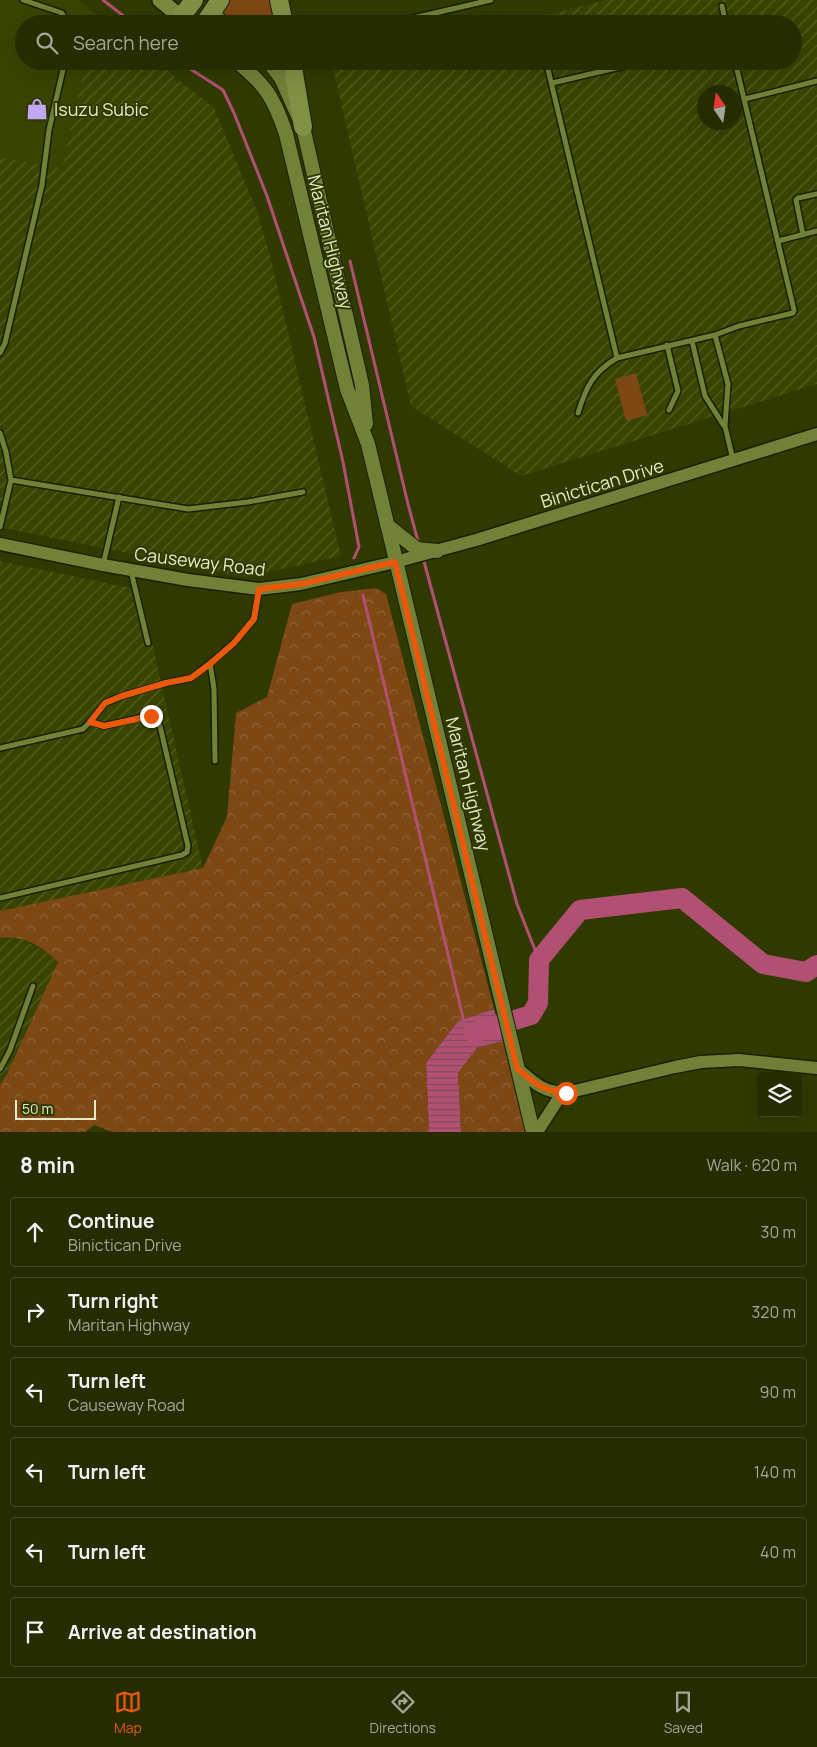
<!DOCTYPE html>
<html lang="en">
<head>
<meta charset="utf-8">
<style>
	body { margin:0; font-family:Manrope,sans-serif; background:#2c340a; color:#f1f3f6 }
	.controls { position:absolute; right:15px; bottom:15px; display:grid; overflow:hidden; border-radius:5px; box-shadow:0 5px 20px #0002 }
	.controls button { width:45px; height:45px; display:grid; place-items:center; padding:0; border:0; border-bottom:1px solid #414822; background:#242c00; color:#f1f3f6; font:25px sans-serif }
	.compass { position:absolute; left:697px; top:85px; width:45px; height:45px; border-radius:50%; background:#242c00; box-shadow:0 5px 20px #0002; rotate:347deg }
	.scale { position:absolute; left:15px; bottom:12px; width:81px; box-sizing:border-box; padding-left:5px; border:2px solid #e1ebc6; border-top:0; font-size:14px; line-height:18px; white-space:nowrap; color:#e1ebc6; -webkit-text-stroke:4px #303a00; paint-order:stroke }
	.stop { position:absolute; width:15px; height:15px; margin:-11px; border:4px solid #ea580c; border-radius:50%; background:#fff }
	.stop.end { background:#ea580c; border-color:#fff; box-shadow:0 1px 5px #0008 }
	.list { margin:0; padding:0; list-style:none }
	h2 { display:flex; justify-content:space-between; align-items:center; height:65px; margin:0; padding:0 20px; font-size:21px }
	h2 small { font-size:16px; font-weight:400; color:#a3a799 }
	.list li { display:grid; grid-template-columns:32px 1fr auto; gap:15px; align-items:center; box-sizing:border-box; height:70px; margin:0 10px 10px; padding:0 10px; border:1px solid #414822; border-radius:5px }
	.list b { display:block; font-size:19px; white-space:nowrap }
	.list p { margin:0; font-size:16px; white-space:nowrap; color:#a3a799 }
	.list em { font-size:16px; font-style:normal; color:#a3a799 }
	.icon { flex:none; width:28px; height:28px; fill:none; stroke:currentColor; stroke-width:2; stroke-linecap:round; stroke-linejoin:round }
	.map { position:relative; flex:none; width:817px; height:1132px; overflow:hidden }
	.search { position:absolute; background:#242c00; box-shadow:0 5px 20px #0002; left:15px; right:15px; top:15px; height:55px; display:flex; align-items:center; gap:12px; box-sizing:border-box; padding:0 18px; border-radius:28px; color:#a3a799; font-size:19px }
	.sheet { height:545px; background:#242c00 }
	nav { display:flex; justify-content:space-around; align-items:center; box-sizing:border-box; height:70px; border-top:1px solid #414822; background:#242c00; font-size:14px; color:#a3a799 }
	nav a { display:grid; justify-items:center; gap:2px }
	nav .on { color:#ea580c }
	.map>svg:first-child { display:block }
	.built { fill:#394400 }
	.industrial { fill:url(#industrial-furrows); fill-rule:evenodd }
	.green { fill:#7d4813 }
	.forest { fill:url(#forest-crowns) }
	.water { fill:url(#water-rules) }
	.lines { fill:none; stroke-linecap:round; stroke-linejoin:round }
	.stream { stroke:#b25073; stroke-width:3 }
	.river { stroke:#b25073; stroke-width:20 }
	.service-casing { stroke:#192000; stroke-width:8 }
	.tertiary-casing { stroke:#192000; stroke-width:15 }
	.secondary-casing { stroke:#192000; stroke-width:16 }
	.primary-casing { stroke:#192000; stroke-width:18 }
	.motorway-casing { stroke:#192000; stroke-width:20 }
	.service { stroke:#718138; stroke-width:5 }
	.tertiary { stroke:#718138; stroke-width:12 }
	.secondary { stroke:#718138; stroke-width:14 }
	.primary { stroke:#7a8b40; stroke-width:15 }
	.motorway { stroke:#809145; stroke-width:18 }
	.route { stroke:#ea580c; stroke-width:6 }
	.labels { text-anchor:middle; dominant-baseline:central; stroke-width:4; stroke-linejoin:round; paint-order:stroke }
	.poi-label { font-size:18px; fill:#e1ebc6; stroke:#303a00; text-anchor:start }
	.street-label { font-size:18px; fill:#e1ebc6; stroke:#303a00 }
</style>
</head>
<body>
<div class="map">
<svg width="817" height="1132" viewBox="0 0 817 1132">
	<defs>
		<pattern id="industrial-furrows" width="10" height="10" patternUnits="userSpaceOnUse" patternTransform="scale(1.25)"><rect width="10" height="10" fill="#394400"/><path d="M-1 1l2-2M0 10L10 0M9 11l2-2" fill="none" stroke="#555f24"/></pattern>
		<pattern id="forest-crowns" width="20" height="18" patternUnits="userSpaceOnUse" patternTransform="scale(1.25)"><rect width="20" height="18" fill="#7d4813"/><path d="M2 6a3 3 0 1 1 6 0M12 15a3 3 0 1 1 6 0" fill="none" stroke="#8f6334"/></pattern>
		<pattern id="water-rules" width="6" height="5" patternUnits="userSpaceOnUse" patternTransform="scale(1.25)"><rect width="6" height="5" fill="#b25073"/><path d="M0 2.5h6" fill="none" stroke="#804c5a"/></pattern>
	</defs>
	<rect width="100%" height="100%" fill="#303a00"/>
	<path class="built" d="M0 0H78L96 14 94 24H24V61H86L62 168 0 157Z"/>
	<path class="industrial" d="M607 0H817V384L521 476 411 406 332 64 346 61H793V24H510ZM704 92H734V122H704Z
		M86 61H155L214 108 257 211 269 252 341 556 245 577 0 527V157L62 168Z
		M0 561 140 590 203 868 0 911Z
		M18 937 48 953 58 962 7 1074 0 1085V938Z"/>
	<path class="green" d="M229 0H275L279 24H233L224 16 222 11Z
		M636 373 647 415 626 421 615 379Z"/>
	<path class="forest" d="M376 588 386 594 494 1009 458 1021 426 1063 429 1132H113L94 1125 85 1132H0V1085L7 1074 58 962C43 947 22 934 0 938V911L203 868 227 817 236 713 267 697 292 604 341 592Z
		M503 1041 525 1132H461L458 1073 477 1048Z"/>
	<path class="water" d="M494 1009 503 1041 477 1048 458 1073 461 1132H429L426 1063 458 1021Z"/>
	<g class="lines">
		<path class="stream" d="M103 0 134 24
			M178 61 223 90 234 113 267 196 314 337 343 462 359 547 354 558
			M350 261 408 504 419 545
			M423 558 517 904 539 960
			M363 595 464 1022"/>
		<path class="river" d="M473 1033 531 1015 538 1003 539 960 580 910 682 898 763 964 806 972 817 965"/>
		<g class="service-casing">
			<path id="service" d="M23 0 62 13 67 24
				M722 6 726 24
				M387 24 491 0
				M546 61 617 358
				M552 83 646 61
				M745 99 817 81
				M803 235 796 200 798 198 817 194
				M778 241 817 231
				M715 335 728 384 725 426 733 460
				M692 341 705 396 724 426
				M667 345 678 391 669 410
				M0 353 5 343 42 185 49 130 65 61
				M578 413C586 387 593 372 617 358L715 335 739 326 793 313 794 310 735 61
				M0 433 6 452 11 480 0 527
				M11 480 188 509 248 502 303 492
				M103 565 119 497
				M131 571 148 643
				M210 663 214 689 215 761
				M0 748 83 729 90 722 105 703 122 696 166 683 191 678 210 663 234 643 254 619 259 591
				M0 898 182 855 187 852 188 846 160 726 156 719 151 715 104 726 90 722
				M0 1069 10 1050 33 986"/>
		</g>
		<g class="tertiary-casing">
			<path id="tertiary" d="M0 544 103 565 188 580 259 589 301 584 395 562 476 540 817 434
				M517 1068C534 1083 543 1092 566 1093L675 1067 701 1062 739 1060 817 1068
				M537 1132 559 1098 566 1093"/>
		</g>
		<g class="secondary-casing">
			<path id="secondary" d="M211 13 225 24
				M236 61C266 85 274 98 286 134L347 389 368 444 533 1132
				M268 61 281 78 303 127 362 385 366 424
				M387 525 417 549 437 551"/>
		</g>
		<g class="primary-casing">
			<path id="primary" d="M160 0 189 24"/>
		</g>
		<g class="motorway-casing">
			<path id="motorway" d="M279 0 284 24
				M181 17 194 0
				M204 24 220 0
				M292 61 303 127"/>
		</g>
		<use href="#service" class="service"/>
		<use href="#tertiary" class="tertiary"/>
		<use href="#secondary" class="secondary"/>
		<use href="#primary" class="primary"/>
		<use href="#motorway" class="motorway"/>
	</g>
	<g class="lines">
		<path class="route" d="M151 716 104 726 90 722 105 703 122 696 166 683 191 678 210 664 234 643 254 619 259 589 301 584 395 562 517 1068C534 1083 543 1091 566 1093"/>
	</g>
	<defs>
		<g id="shop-bare" transform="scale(1.725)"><path d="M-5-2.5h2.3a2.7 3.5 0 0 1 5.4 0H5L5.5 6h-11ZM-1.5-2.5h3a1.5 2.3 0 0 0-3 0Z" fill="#c2a8f3" stroke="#303a00" stroke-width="2.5" paint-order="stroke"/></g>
	</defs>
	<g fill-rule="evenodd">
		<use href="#shop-bare" x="37" y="109"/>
	</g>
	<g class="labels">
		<g class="poi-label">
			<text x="54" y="109">Isuzu Subic</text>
		</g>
		<g class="street-label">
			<text transform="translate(331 242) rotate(76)">Maritan Highway</text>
			<text transform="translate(602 483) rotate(-17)">Binictican Drive</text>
			<text transform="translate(200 561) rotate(7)">Causeway Road</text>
			<text transform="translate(469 784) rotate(76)">Maritan Highway</text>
		</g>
	</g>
</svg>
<div class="controls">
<button><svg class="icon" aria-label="layers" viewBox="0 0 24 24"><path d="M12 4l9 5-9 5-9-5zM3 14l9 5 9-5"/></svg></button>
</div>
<svg class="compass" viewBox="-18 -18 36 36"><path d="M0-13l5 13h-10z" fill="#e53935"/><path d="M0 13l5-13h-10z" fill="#a3a799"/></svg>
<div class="scale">50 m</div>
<div class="stop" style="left:566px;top:1093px"></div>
<div class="stop end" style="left:151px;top:716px"></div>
<div class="search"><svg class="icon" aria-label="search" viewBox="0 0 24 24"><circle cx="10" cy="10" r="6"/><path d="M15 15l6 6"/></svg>Search here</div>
</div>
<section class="sheet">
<h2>8 min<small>Walk · 620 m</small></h2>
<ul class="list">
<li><svg class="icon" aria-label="ahead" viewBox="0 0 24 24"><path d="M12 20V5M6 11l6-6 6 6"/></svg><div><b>Continue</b><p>Binictican Drive</p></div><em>30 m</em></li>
<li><svg class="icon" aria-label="right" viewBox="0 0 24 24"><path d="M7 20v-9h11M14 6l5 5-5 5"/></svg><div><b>Turn right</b><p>Maritan Highway</p></div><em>320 m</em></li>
<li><svg class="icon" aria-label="left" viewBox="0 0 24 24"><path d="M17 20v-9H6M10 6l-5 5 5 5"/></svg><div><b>Turn left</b><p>Causeway Road</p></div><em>90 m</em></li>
<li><svg class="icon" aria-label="left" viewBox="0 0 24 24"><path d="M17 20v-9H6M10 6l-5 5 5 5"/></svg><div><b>Turn left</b></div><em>140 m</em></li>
<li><svg class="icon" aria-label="left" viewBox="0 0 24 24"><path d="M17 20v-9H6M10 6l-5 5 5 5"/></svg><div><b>Turn left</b></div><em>40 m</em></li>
<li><svg class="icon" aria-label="arrive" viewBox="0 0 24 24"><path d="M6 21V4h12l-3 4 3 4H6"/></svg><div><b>Arrive at destination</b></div></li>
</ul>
</section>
<nav>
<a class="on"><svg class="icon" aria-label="map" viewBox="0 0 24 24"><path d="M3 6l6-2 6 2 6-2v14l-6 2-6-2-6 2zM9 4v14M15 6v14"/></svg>Map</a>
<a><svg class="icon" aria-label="directions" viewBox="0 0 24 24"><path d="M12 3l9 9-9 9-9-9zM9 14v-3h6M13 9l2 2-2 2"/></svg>Directions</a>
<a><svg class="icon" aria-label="saved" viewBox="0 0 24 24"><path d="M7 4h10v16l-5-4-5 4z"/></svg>Saved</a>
</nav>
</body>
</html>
